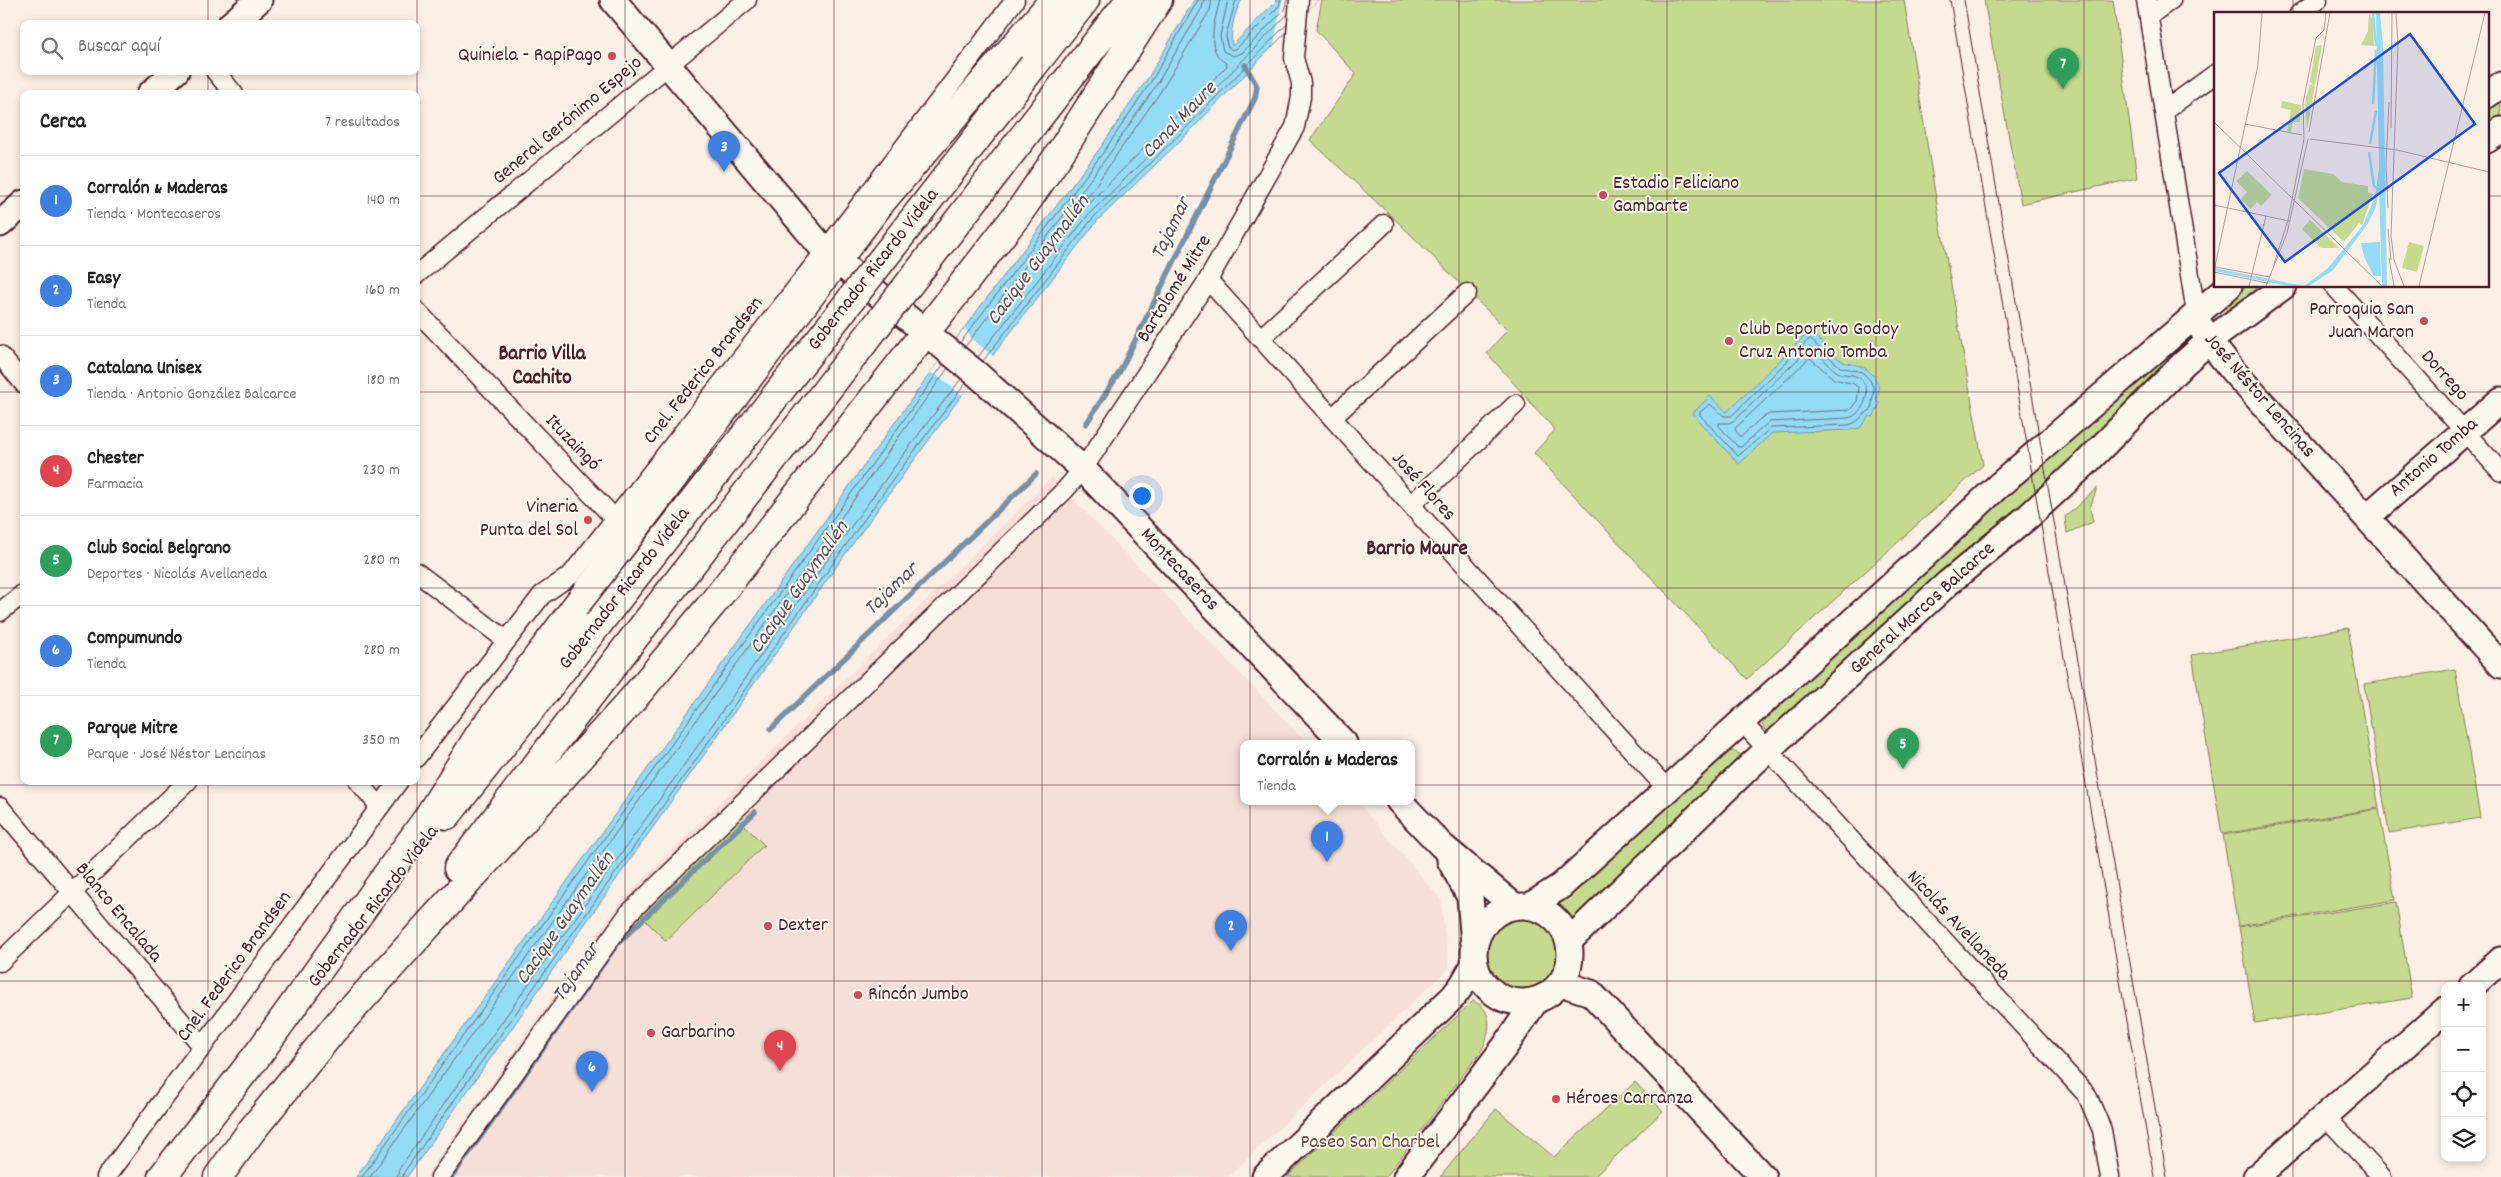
<!DOCTYPE html>
<html lang="es">
<head>
<meta charset="utf-8">
<style>
	body { margin:0; font-family:Dekko,sans-serif; background:#f6f6f6; color:#222 }
	.controls { position:absolute; right:15px; bottom:15px; display:grid; overflow:hidden; border-radius:10px; box-shadow:0 2px 8px #0003 }
	.controls button { width:45px; height:45px; display:grid; place-items:center; padding:0; border:0; border-bottom:1px solid #e0e0e0; background:#fff; color:#222; font:25px sans-serif }
	.you { position:absolute; left:1141px; top:495px; width:18px; height:18px; margin:-12px; border:4px solid #fff; border-radius:50%; background:#1a73e8; box-shadow:0 0 0 8px #1a73e833 }
	.badge { display:grid; place-items:center; width:32px; height:32px; border-radius:50%; background:#d1495b; color:#fff; font-size:16px; font-weight:700 }
	.pin { position:absolute; translate:-50% -41px; filter:drop-shadow(0 1px 2px #0008) }
	.pin::after { content:''; position:absolute; top:26px; width:18px; height:15px; background:inherit; clip-path:polygon(0 0,100% 0,50% 100%) }
	.popup { position:absolute; left:1240px; top:740px; width:175px; height:65px; box-sizing:border-box; display:grid; place-content:center; border-radius:10px; background:#fff; filter:drop-shadow(0 1px 4px #0005); font-size:16px; white-space:nowrap; color:#767676 }
	.popup b { font-size:19px; color:#222 }
	.popup::after { content:''; position:absolute; left:50%; top:100%; margin-left:-10px; border:10px solid transparent; border-top-color:#fff }
	.list { margin:0; padding:0; list-style:none }
	h2 { display:flex; justify-content:space-between; align-items:center; height:65px; margin:0; padding:0 20px; font-size:21px }
	h2 small { font-size:16px; font-weight:400; color:#767676 }
	.list li { display:grid; grid-template-columns:32px 1fr auto; gap:15px; align-items:center; box-sizing:border-box; height:90px; padding:0 20px; border-top:1px solid #e0e0e0 }
	.list b { display:block; font-size:19px; white-space:nowrap }
	.list p { margin:0; font-size:16px; white-space:nowrap; color:#767676 }
	.list em { font-size:16px; font-style:normal; color:#767676 }
	.icon { flex:none; width:28px; height:28px; fill:none; stroke:currentColor; stroke-width:2; stroke-linecap:round; stroke-linejoin:round }
	.map { position:relative; flex:none; width:2501px; height:1177px; overflow:hidden }
	.search { position:absolute; background:#fff; box-shadow:0 2px 8px #0003; left:20px; top:20px; width:400px; height:55px; display:flex; align-items:center; gap:12px; box-sizing:border-box; padding:0 18px; border-radius:10px; color:#767676; font-size:19px }
	.panel { position:absolute; background:#fff; box-shadow:0 2px 8px #0003; left:20px; top:90px; width:400px; height:695px; border-radius:10px }
	.map>svg:first-child { display:block }
	.built { fill:#f6dfd7 }
	.green { fill:#c5da8f; stroke:#887c5d }
	.water { fill:#94dcf6; stroke:#7690a5 }
	.pier { fill:#fbeee4 }
	.lines { fill:none; stroke-linecap:round; stroke-linejoin:round }
	.shore { stroke:#686b7c; stroke-width:1 }
	.stream { stroke:#7690a5; stroke-width:5.5 }
	.street-casing { stroke:#4a1f2b; stroke-width:21 }
	.secondary-casing { stroke:#4a1f2b; stroke-width:29 }
	.highway-casing { stroke:#4a1f2b; stroke-width:31 }
	.street { stroke:#fbf7ec; stroke-width:18 }
	.secondary { stroke:#fbf7ec; stroke-width:25 }
	.highway { stroke:#fbf7ec; stroke-width:28 }
	.tram { stroke:#4a1f2b; stroke-width:1 }
	.highway-bridge-casing { stroke:#4a1f2b; stroke-width:31; stroke-linecap:butt }
	.highway-bridge { stroke:#fbf7ec; stroke-width:28 }
	.grid { fill:none; stroke:#4a1f2b; stroke-width:1; stroke-opacity:0.55 }
	.poi-dot { fill:#d1495b; stroke:#fbf7ec; stroke-width:2 }
	.labels { text-anchor:middle; dominant-baseline:central; stroke-width:4; stroke-linejoin:round; paint-order:stroke }
	.poi-label { font-size:20px; fill:#4a1f2b; stroke:#fbf7ec; text-anchor:start }
	.street-label { font-size:20px; fill:#4a1f2b; stroke:#fbf7ec }
	.park-label { font-size:20px; fill:#694e44; stroke:#fbf7ec }
	.water-label { font-size:21px; font-style:italic; fill:#5c4e5e; stroke:#fbf7ec }
	.neighbourhood-label { font-size:21px; font-weight:bold; fill:#4a1f2b; stroke:#fbf7ec }
	.inset-river { fill:none; stroke:#94dcf6; stroke-width:2.5 }
	.inset-road { fill:none; stroke:#b49b9a; stroke-width:1 }
	.view { fill:#1d4ed8; fill-opacity:0.15; stroke:#1d4ed8; stroke-width:2.5 }
	.inset-edge { fill:none; stroke:#4a1f2b; stroke-width:2.5 }
</style>
</head>
<body>
<div class="map">
<svg width="2501" height="1177" viewBox="0 0 2501 1177">
	<rect width="100%" height="100%" fill="#fbeee4"/>
	<filter id="ink" filterUnits="userSpaceOnUse"><feTurbulence type="fractalNoise" baseFrequency=".02" numOctaves="2"/><feDisplacementMap in="SourceGraphic" scale="10" xChannelSelector="R" yChannelSelector="G"/><feConvolveMatrix kernelMatrix="1 2 1 2 8 2 1 2 1" color-interpolation-filters="sRGB"/></filter>
	<g filter="url(#ink)">
		<path class="built" d="M1052 477 1307 743H1243V801H1357L1441 900 1449 968 1228 1177H425L618 905 730 792Z"/>
		<path class="green" d="M1322 0H1904L1937 205 1983 465 1747 679 1534 453 1555 430 1487 353 1507 330 1403 227 1310 140 1356 74 1316 30Z
			M1984 0H2113L2137 178 2021 204Z
			M2501 100V115L2487 125V110Z
			M2246 286H2265L2229 314 2222 304Z
			M2182 343 2185 348 2117 420 1769 734 1762 725 1766 718 1932 563 2176 345Z
			M2097 488 2090 508 2093 522 2067 533 2065 517Z
			M2348 628 2379 808 2222 834 2192 655Z
			M2455 669 2480 818 2389 833 2364 684Z
			M1732 751 1740 754 1742 758 1573 920 1571 919 1557 902 1723 755Z
			M2379 809 2395 900 2238 926 2223 835Z
			M736 817 764 845 666 941 638 913Z
			M2396 902 2412 998 2255 1023 2239 927Z
			M1486 954a36 36 0 1 1 72 0a36 36 0 1 1-72 0Z
			M1473 1001C1495 1009 1490 1035 1481 1051L1386 1177H1287Z
			M1635 1082 1663 1111 1594 1177H1440L1496 1109 1554 1157Z"/>
		<path class="water" d="M1194 0H1242C1234 12 1230 32 1232 46L1277 0H1318L1185 136 1097 221 962 395 853 543 407 1177H356L928 376 1101 147 1148 78Z
			M1810 331C1821 341 1830 353 1842 361 1846 364 1851 363 1857 365 1872 369 1884 385 1876 400L1880 404 1873 417 1869 416 1860 428 1849 430 1772 433 1739 464 1692 414 1710 396 1727 412Z"/>
		<path class="pier" d="M1282 0H1318L1274 44Z
			M965 328 971 338 993 356 962 395 937 375 930 373Z"/>
		<g class="lines">
			<path class="shore" d="M1212 0 1210 10 1163 88 1086 199 1087 203 1090 202 1227 66 1226 63C1204 51 1215 20 1220 0
				M1228 0 1220 36 1223 51 1233 56 1242 53 1284 10 1287 0
				M1236 0 1226 35 1227 46 1232 50 1237 48 1279 6 1281 0
				M1810 339 1840 367 1862 372 1870 380 1874 389 1871 410C1861 414 1860 423 1848 425L1771 428 1738 456 1700 415V412L1710 404 1724 416H1731Z
				M960 343 1105 150 1152 80 1198 0
				M965 347 1110 153 1157 84 1202 8 1204 0
				M1810 348C1820 353 1827 364 1836 371 1843 376 1851 373 1858 377 1875 387 1864 415 1848 418L1769 422 1741 447H1738L1719 426V423H1729L1735 420Z
				M978 357 1089 214 1177 128 1288 14
				M1810 358 1834 379 1854 384 1859 388 1857 401 1850 410 1769 414 1760 419 1742 436H1739L1735 429Z
				M983 361 1093 218 1182 132 1287 24
				M362 1177 943 365
				M370 1177 948 368
				M397 1177 399 1169C496 1028 596 890 694 751 782 626 867 499 961 379
				M403 1177 404 1172C502 1031 603 891 702 751 789 627 873 502 966 383"/>
			<path class="stream" d="M1086 424 1119 373 1255 98 1257 86 1245 65
				M771 729 1036 474
				M452 1177 618 943 755 812"/>
			<g class="street-casing">
				<path id="street" d="M2146 0 2196 313
					M2299 14 2318 0
					M2149 16 2171 0
					M215 71 234 94
					M2164 111 2215 74
					M416 275 747 0
					M1208 280 1667 789
					M2334 286 2501 472
					M416 310 615 519
					M1261 338 1384 224
					M0 355 24 384
					M1332 418 1467 293
					M1411 505 1516 404
					M416 572 506 640
					M0 612 24 593
					M1742 722 2087 1095 2102 1130 2110 1177
					M416 758 542 595 571 575 825 251 1015 0
					M358 781 380 807
					M0 807 203 1047
					M0 962 188 781
					M2325 1116 2382 1177
					M106 1177 399 781
					M440 1177 629 913 1065 490 1083 469 1208 280 1295 127 1301 97V83L1294 58 1299 0"/>
			</g>
			<g class="secondary-casing">
				<path id="secondary" d="M613 0 825 251 978 375 1083 469 1344 743
					M231 24 259 0
					M150 94 176 71
					M2487 95 2501 85
					M2487 140 2501 130
					M0 224 24 203
					M2201 327 2209 341 2233 371 2501 665
					M2367 517 2501 400
					M1399 801 1441 845 1514 906
					M1450 860 1470 897 1474 944
					M1530 906 1561 886 1924 556 1997 487 2229 286
					M1474 954a48 48 0 1 1 96 0a48 48 0 1 1-96 0Z
					M1569 941 1751 765 1948 583 2030 515 2086 463 2183 364 2209 341 2284 286
					M1560 983 1591 993 1763 1177
					M2472 986 2501 960
					M1265 1177 1453 997 1463 984 1475 963
					M1406 1177 1506 1045 1536 1000
					M2256 1177 2445 1010"/>
			</g>
			<g class="highway-casing">
				<path id="highway" d="M1033 66 1085 0
					M1062 87 1130 0
					M447 815 598 624
					M458 868 627 647
					M336 1027 632 700 713 603 1018 214 1060 153 1158 0
					M254 1060 427 819 480 734 836 261 881 202 1054 0
					M162 1177 265 1045
					M218 1177 252 1130 347 1013"/>
			</g>
			<use href="#street" class="street"/>
			<use href="#secondary" class="secondary"/>
			<use href="#highway" class="highway"/>
			<path class="tram" d="M1950 0 2154 1177
				M1964 0 2167 1177"/>
			<g class="highway-bridge-casing">
				<path id="highway-bridge" d="M598 624 1033 66
					M627 647 1062 87"/>
			</g>
			<use href="#highway-bridge" class="highway-bridge"/>
		</g>
	</g>
	<path class="grid" d="M208 0V24M417 0V1177M625 0V1177M834 0V1177M1042 0V1177M1250 0V1177M1459 0V1177M1667 0V1177M1876 0V1177M2084 0V1177M2293 0V14M208 71V94M0 196H24M416 196H2215M2487 196H2501M2293 286V1177M0 392H24M416 392H2501M0 588H24M416 588H2501M208 781V1177M0 785H2501M0 981H2501"/>
	<g class="poi-dot">
		<circle cx="612" cy="56" r="5"/>
		<circle cx="1603" cy="195" r="5"/>
		<circle cx="2424" cy="321" r="5"/>
		<circle cx="1729" cy="341" r="5"/>
		<circle cx="588" cy="520" r="5"/>
		<circle cx="768" cy="926" r="5"/>
		<circle cx="858" cy="995" r="5"/>
		<circle cx="651" cy="1033" r="5"/>
		<circle cx="1556" cy="1099" r="5"/>
	</g>
	<g class="labels">
		<g class="poi-label">
			<text x="602" y="56" text-anchor="end">Quiniela - RapiPago</text>
			<text x="1613" y="184">Estadio Feliciano<tspan x="1613" dy="23">Gambarte</tspan></text>
			<text x="2414" y="310" text-anchor="end">Parroquia San<tspan x="2414" dy="23">Juan Maron</tspan></text>
			<text x="1739" y="330">Club Deportivo Godoy<tspan x="1739" dy="23">Cruz Antonio Tomba</tspan></text>
			<text x="578" y="508" text-anchor="end">Vineria<tspan x="578" dy="23">Punta del Sol</tspan></text>
			<text x="778" y="926">Dexter</text>
			<text x="868" y="995">Rincón Jumbo</text>
			<text x="661" y="1033">Garbarino</text>
			<text x="1566" y="1099">Héroes Carranza</text>
		</g>
		<g class="street-label">
			<text transform="translate(568 121) rotate(-40)">General Gerónimo Espejo</text>
			<text transform="translate(874 270) rotate(-52)">Gobernador Ricardo Videla</text>
			<text transform="translate(1175 289) rotate(-58)">Bartolomé Mitre</text>
			<text transform="translate(704 371) rotate(-52)">Cnel. Federico Brandsen</text>
			<text transform="translate(2444 376) rotate(48)">Dorrego</text>
			<text transform="translate(2259 396) rotate(49)">José Néstor Lencinas</text>
			<text transform="translate(572 443) rotate(46)">Ituzaingó</text>
			<text transform="translate(2434 458) rotate(-41)">Antonio Tomba</text>
			<text transform="translate(1423 487) rotate(48)">José Flores</text>
			<text transform="translate(1179 570) rotate(47)">Montecaseros</text>
			<text transform="translate(625 589) rotate(-52)">Gobernador Ricardo Videla</text>
			<text transform="translate(1923 609) rotate(-42)">General Marcos Balcarce</text>
			<text transform="translate(374 907) rotate(-52)">Gobernador Ricardo Videla</text>
			<text transform="translate(118 913) rotate(50)">Blanco Encalada</text>
			<text transform="translate(1958 926) rotate(47)">Nicolás Avellaneda</text>
			<text transform="translate(235 967) rotate(-54)">Cnel. Federico Brandsen</text>
		</g>
		<g class="park-label">
			<text x="1370" y="1143">Paseo San Charbel</text>
		</g>
		<g class="water-label">
			<text transform="translate(1180 121) rotate(-46)">Canal Maure</text>
			<text transform="translate(1172 229) rotate(-64)">Tajamar</text>
			<text transform="translate(1039 261) rotate(-53)">Cacique Guaymallén</text>
			<text transform="translate(800 588) rotate(-55)">Cacique Guaymallén</text>
			<text transform="translate(892 590) rotate(-44)">Tajamar</text>
			<text transform="translate(566 919) rotate(-55)">Cacique Guaymallén</text>
			<text transform="translate(577 973) rotate(-55)">Tajamar</text>
		</g>
		<g class="neighbourhood-label">
			<text x="542" y="355">Barrio Villa<tspan x="542" dy="24">Cachito</tspan></text>
			<text x="1417" y="550">Barrio Maure</text>
		</g>
	</g>
	<g transform="translate(2214 12)">
		<rect width="275" height="275" fill="#fbeee4"/>
		<path d="M155 1 159 8 160 34 147 33 154 19ZM108 33 101 73H99L96 70 102 34ZM96 72 101 74 93 117 91 90ZM68 89 87 93 86 110H79L77 120 73 119 77 98 67 96ZM90 157 119 162 128 170 154 174V181L159 182 148 213 145 211 130 230 84 186ZM33 159 58 183 47 194 43 190 37 197 27 187 33 180 22 169ZM96 208 125 236H107L88 217ZM195 230 210 234 203 260 188 256Z" fill="#c5da8f"/>
		<path d="M162 1H166L169 32 173 274H168L165 177 162 195 153 213 119 258 95 274H74L0 259V256L90 274 114 256 149 213 161 185 165 156ZM166 230 167 264H160L150 245 147 231Z" fill="#94dcf6"/>
		<path class="inset-river" d="M159 1 162 34M159 92 162 38M156 132 162 99M155 140 160 174 165 177"/>
		<path class="inset-road" d="M182 1 184 32 177 224 180 248 190 274M0 110 168 274M31 112 88 123M177 116 178 1M95 120 116 1M90 127 89 91 102 26 110 18 112 1M96 127 183 138M183 138 275 160M0 193 75 209M174 196 172 152 175 90M174 217 177 248M175 246 180 274M60 252 74 208 90 127M1 255 56 265M0 259 44 53 48 1M0 260 53 271M35 274 52 204M52 274 73 221 94 127M205 274 271 1"/>
		<path class="view" d="M196 22 261 112 71 250 5 161Z"/>
		<rect width="275" height="275" class="inset-edge"/>
	</g>
</svg>
<div class="controls">
<button>+</button>
<button>−</button>
<button><svg class="icon" aria-label="locate" viewBox="0 0 24 24"><circle cx="12" cy="12" r="6"/><path d="M12 2v4M12 18v4M2 12h4M18 12h4"/></svg></button>
<button><svg class="icon" aria-label="layers" viewBox="0 0 24 24"><path d="M12 4l9 5-9 5-9-5zM3 14l9 5 9-5"/></svg></button>
</div>
<div class="you"></div>
<div class="pin badge" style="left:1327px;top:862px;background:#3f7fe0">1</div>
<div class="popup"><b>Corralón &amp; Maderas</b>Tienda</div>
<div class="pin badge" style="left:1231px;top:951px;background:#3f7fe0">2</div>
<div class="pin badge" style="left:724px;top:172px;background:#3f7fe0">3</div>
<div class="pin badge" style="left:780px;top:1071px;background:#e0444e">4</div>
<div class="pin badge" style="left:1903px;top:769px;background:#2e9e5b">5</div>
<div class="pin badge" style="left:592px;top:1092px;background:#3f7fe0">6</div>
<div class="pin badge" style="left:2063px;top:89px;background:#2e9e5b">7</div>
<div class="search"><svg class="icon" aria-label="search" viewBox="0 0 24 24"><circle cx="10" cy="10" r="6"/><path d="M15 15l6 6"/></svg>Buscar aquí</div>
<section class="panel">
<h2>Cerca<small>7 resultados</small></h2>
<ul class="list">
<li><span class="badge" style="background:#3f7fe0">1</span><div><b>Corralón &amp; Maderas</b><p>Tienda · Montecaseros</p></div><em>140 m</em></li>
<li><span class="badge" style="background:#3f7fe0">2</span><div><b>Easy</b><p>Tienda</p></div><em>160 m</em></li>
<li><span class="badge" style="background:#3f7fe0">3</span><div><b>Catalana Unisex</b><p>Tienda · Antonio González Balcarce</p></div><em>180 m</em></li>
<li><span class="badge" style="background:#e0444e">4</span><div><b>Chester</b><p>Farmacia</p></div><em>230 m</em></li>
<li><span class="badge" style="background:#2e9e5b">5</span><div><b>Club Social Belgrano</b><p>Deportes · Nicolás Avellaneda</p></div><em>280 m</em></li>
<li><span class="badge" style="background:#3f7fe0">6</span><div><b>Compumundo</b><p>Tienda</p></div><em>280 m</em></li>
<li><span class="badge" style="background:#2e9e5b">7</span><div><b>Parque Mitre</b><p>Parque · José Néstor Lencinas</p></div><em>350 m</em></li>
</ul>
</section>
</div>
</body>
</html>
